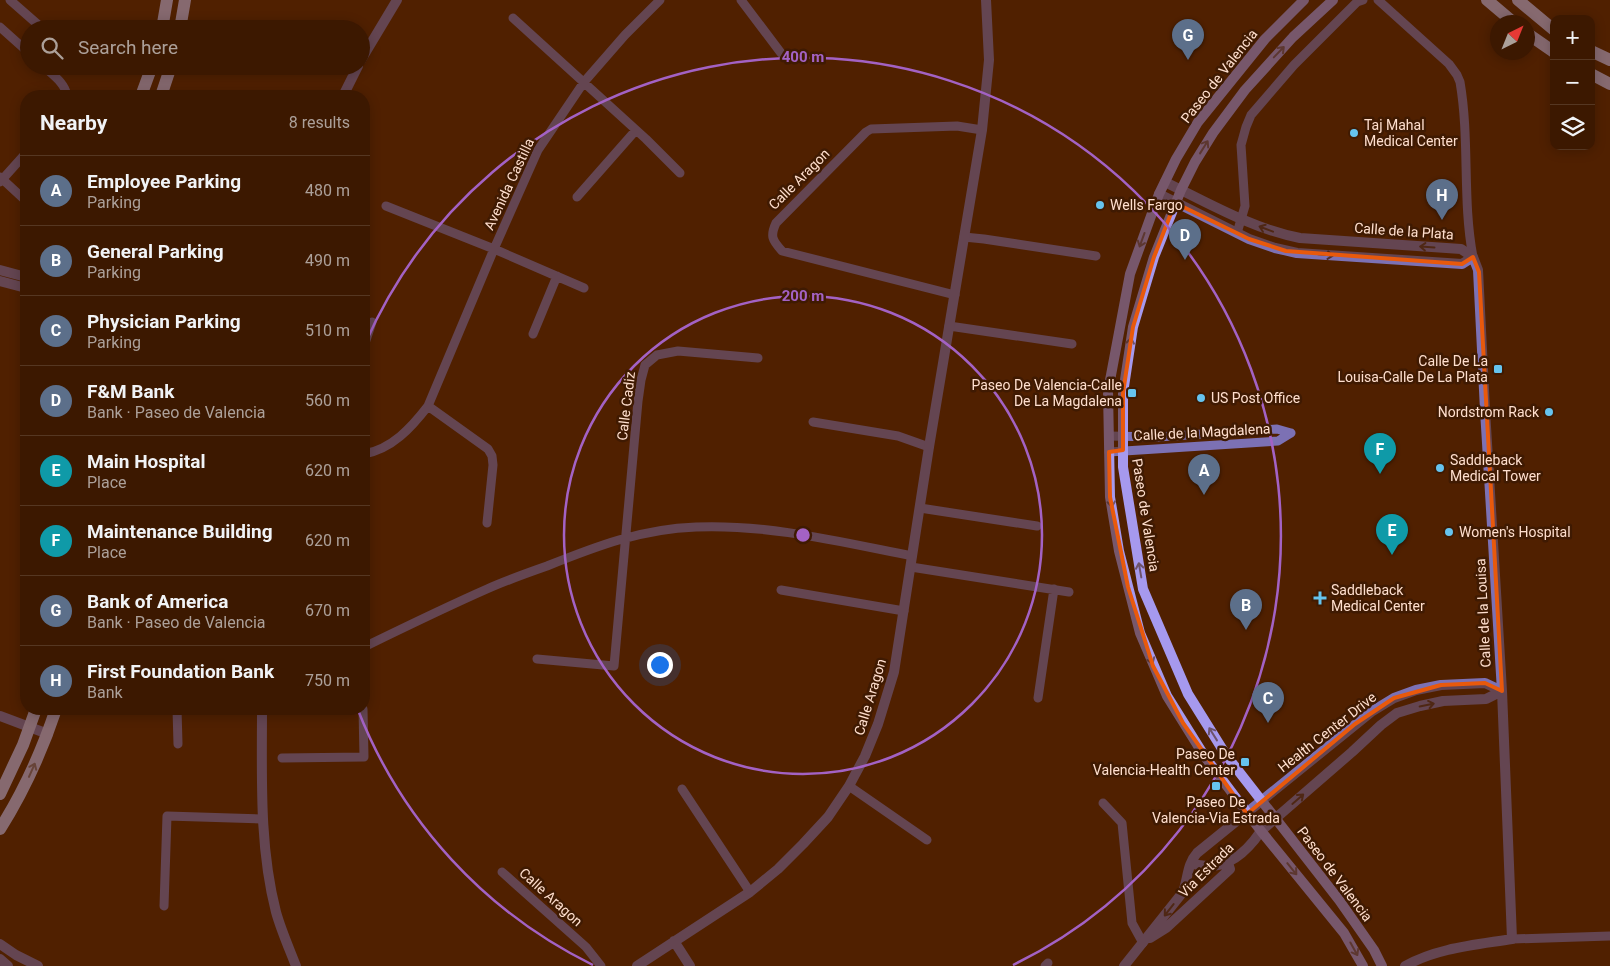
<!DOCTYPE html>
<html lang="en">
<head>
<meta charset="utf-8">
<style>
	body { margin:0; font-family:Roboto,sans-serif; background:#43210a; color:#f1f3f6 }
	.controls { position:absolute; right:15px; top:15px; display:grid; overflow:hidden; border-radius:10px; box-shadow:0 2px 12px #0003 }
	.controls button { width:45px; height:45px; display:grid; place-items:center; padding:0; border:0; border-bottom:1px solid #553722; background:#3c1800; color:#f1f3f6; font:25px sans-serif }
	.compass { position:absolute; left:1490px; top:15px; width:45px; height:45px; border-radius:50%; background:#3c1800; box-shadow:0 2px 12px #0003; rotate:43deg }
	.you { position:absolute; left:659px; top:664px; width:18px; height:18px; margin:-12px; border:4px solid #fff; border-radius:50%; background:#1a73e8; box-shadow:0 0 0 8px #1a73e833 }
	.badge { display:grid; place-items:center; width:32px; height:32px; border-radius:50%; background:#0b8043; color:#fff; font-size:16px; font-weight:700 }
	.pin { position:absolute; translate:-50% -41px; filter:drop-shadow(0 1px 2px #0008) }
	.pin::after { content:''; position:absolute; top:26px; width:18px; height:15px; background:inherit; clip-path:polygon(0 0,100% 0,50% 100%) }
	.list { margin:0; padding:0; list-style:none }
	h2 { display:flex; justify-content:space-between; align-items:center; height:65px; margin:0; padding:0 20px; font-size:21px }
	h2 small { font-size:16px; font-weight:400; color:#aca099 }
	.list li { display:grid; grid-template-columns:32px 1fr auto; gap:15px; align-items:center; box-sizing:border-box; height:70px; padding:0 20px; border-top:1px solid #553722 }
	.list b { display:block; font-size:19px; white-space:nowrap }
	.list p { margin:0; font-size:16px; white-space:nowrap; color:#aca099 }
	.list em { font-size:16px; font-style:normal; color:#aca099 }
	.icon { flex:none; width:28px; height:28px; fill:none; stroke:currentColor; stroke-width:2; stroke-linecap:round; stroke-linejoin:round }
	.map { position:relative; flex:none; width:1610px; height:966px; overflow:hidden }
	.search { position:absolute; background:#3c1800; box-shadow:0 2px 12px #0003; left:20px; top:20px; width:350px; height:55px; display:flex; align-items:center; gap:12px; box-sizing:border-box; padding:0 18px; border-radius:28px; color:#aca099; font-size:19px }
	.panel { position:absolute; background:#3c1800; box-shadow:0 2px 12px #0003; left:20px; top:90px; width:350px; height:625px; border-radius:20px }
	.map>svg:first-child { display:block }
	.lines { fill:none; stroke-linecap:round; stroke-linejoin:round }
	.minor { stroke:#7c71b4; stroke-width:9 }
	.tertiary { stroke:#7c71b4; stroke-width:10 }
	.secondary { stroke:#a699ee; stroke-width:10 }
	.primary { stroke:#c7c1f7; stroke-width:12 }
	.oneway { stroke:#6d536c }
	.oneway2 { stroke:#4e302e }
	.oneway3 { stroke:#836e7c }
	.marked { fill:none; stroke:#e8590c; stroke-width:4; stroke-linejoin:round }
	.ring { fill:none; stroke:#a362c4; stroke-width:2.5 }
	.poi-dot { fill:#66c4ef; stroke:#3f1a02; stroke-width:2 }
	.labels { text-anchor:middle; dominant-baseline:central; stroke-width:5; stroke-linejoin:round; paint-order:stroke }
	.street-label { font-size:14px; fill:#ffdfce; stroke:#3f1a02 }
	.poi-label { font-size:14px; fill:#ffdfce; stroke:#3f1a02; text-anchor:start }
	.centre { fill:#a362c4; stroke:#3f1a02; stroke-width:2.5 }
	.ring-label { font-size:15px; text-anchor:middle; font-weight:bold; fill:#a362c4; stroke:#3f1a02; stroke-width:5; stroke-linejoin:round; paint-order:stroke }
</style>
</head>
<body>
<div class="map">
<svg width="1610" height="966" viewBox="0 0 1610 966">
	<rect width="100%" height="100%" fill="#502000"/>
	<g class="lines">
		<path class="minor" d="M10 0 43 29
			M741 0 781 53
			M1378 0 1449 64 1457 75 1460 82C1470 140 1462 200 1473 257
			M513 18 646 139 680 173
			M0 27 29 53
			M43 66C53 75 65 83 67 96
			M0 177 26 201
			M0 182 26 153
			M577 197 636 130
			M386 206 494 249 584 288
			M1237 233 1245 206 1241 145 1246 127 1251 115 1294 65 1357 2 1363 0
			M964 237 984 239 1096 256
			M955 295 782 251C772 240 770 236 776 223L866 132 871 129 957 126 982 130
			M949 326 1072 344
			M533 334 557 276
			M364 346 372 322
			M428 406 488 449 492 456 493 465 487 523
			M813 422 898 436 929 447
			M1109 436 1158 437 1277 429 1291 433
			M1109 452 1278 441 1291 433
			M364 454C392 449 411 428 428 406L494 249 538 150 584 82 625 35 660 0
			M920 508 1037 526
			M911 567 1069 592
			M781 590 904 611
			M364 647C405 627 446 607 487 589 507 580 527 573 547 566 597 546 641 529 696 527 769 524 841 542 912 556
			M537 659 614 666 638 401 641 380 645 365 657 355 678 351 758 358
			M1038 698 1054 589
			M177 709 178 744
			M282 758 364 757 363 709
			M849 786 927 840
			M682 789 750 892
			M1103 803 1122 823 1132 923 1143 943
			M502 872 586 947 601 966
			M164 906 167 816 262 819
			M1512 939 1610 936
			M1045 966 1048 963"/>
		<path class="tertiary" d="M361 60 397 0
			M343 96 358 66
			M1165 182C1208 203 1253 229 1300 238L1461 249 1473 257 1478 270 1485 410 1502 691 1512 939C1475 945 1437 948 1405 966
			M1159 194 1249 239 1275 248 1297 253 1462 264 1473 257
			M0 270 26 277
			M0 281 26 288
			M262 709C262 776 259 846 276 912 281 930 289 948 296 966
			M0 716 48 734
			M1191 863C1222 874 1244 856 1261 831L1352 752 1381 725 1397 713 1420 706 1443 701 1486 699 1502 691
			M1150 938 1166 928 1230 869 1228 863
			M674 941 690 966
			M0 944 16 955 38 966
			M0 959 8 966
			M637 966 750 892 778 869 803 844 828 817 849 786 865 756 878 724 894 672 929 447 982 130 989 60 986 0
			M1124 966 1183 892C1188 879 1187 864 1197 853L1371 712 1394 698 1416 690 1441 685 1485 683 1502 691"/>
		<path class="secondary" d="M1304 0 1265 39 1198 122 1176 159 1159 194 1130 274 1108 391 1110 497 1119 551 1140 633 1167 696 1205 757 1261 831 1344 933 1363 966
			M1333 0 1293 37 1245 90 1213 133 1195 162 1181 190 1154 257 1133 327 1123 393V467L1143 589 1188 694 1226 755 1339 900 1374 950 1382 966"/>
		<path class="primary" d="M1487 0 1513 22
			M1518 0 1554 30
			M162 29 167 0
			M180 29 185 0
			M1528 34 1554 52
			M1591 51 1610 60
			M1591 74 1610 84
			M141 96 152 66
			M161 96 171 66
			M0 794 23 745 36 709
			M0 829C24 791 42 751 56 709"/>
	</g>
	<defs><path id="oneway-shaft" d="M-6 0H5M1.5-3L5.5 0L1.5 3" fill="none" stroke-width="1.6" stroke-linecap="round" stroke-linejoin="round" transform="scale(1.25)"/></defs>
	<g class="oneway">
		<use href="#oneway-shaft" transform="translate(1279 52) rotate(-46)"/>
		<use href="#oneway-shaft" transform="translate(1204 147) rotate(-58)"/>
		<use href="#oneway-shaft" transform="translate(1142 240) rotate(110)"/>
		<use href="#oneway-shaft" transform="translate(1130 345) rotate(-81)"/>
		<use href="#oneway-shaft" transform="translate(1111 500) rotate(83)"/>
		<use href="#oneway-shaft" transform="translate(1140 570) rotate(-100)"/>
		<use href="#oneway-shaft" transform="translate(1150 657) rotate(68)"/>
		<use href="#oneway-shaft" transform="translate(1213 734) rotate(-122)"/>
		<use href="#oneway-shaft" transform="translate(1292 869) rotate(51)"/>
		<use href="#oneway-shaft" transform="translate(1354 949) rotate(61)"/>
	</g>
	<g class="oneway2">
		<use href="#oneway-shaft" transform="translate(1266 229) rotate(-159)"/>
		<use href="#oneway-shaft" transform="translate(1427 247) rotate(-176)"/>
		<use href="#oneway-shaft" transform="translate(1326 255) rotate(5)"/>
		<use href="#oneway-shaft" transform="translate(1427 705) rotate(-12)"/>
		<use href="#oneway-shaft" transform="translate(1298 799) rotate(-41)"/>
		<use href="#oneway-shaft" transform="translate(1169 910) rotate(128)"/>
	</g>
	<use class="oneway3" href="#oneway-shaft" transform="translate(32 770) rotate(-66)"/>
	<path d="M0 0H1610V966H0ZM1175 203 1249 239 1286 251 1462 264 1473 257 1479 272 1502 691 1485 683 1441 685 1394 698 1355 724 1247 814 1183 723 1153 666 1128 587 1110 497 1109 452 1123 450V393L1133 327 1154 257Z" fill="#502000" fill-opacity=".55" fill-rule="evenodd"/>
	<path class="marked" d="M1175 203 1249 239 1286 251 1462 264 1473 257 1479 272 1502 691 1485 683 1441 685 1394 698 1355 724 1247 814 1183 723 1153 666 1128 587 1110 497 1109 452 1123 450V393L1133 327 1154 257Z"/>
	<g class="ring">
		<circle cx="803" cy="535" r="239"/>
		<path d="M593 965A478 478 0 0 1 358 710M365 344A478 478 0 1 1 1013 965"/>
	</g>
	<g class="poi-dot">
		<circle cx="1354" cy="133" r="5"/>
		<circle cx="1100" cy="205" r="5"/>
		<rect x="1493" y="364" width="10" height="10" rx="2.5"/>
		<rect x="1127" y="388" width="10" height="10" rx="2.5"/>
		<circle cx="1201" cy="398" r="5"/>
		<circle cx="1549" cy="412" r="5"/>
		<circle cx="1440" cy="468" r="5"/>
		<circle cx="1449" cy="532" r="5"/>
		<path d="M1317.5 590.5h5v5h5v5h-5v5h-5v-5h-5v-5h5z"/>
		<rect x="1240" y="757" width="10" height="10" rx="2.5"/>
		<rect x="1211" y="781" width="10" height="10" rx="2.5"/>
	</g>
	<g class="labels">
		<g class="street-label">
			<text transform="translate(1219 76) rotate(-52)">Paseo de Valencia</text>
			<text transform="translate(799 179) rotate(-45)">Calle Aragon</text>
			<text transform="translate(509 184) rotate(-65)">Avenida Castilla</text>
			<text transform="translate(1404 231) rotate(4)">Calle de la Plata</text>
			<text transform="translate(626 406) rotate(-83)">Calle Cadiz</text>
			<text transform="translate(1202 432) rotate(-3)">Calle de la Magdalena</text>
			<text transform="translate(1146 515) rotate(81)">Paseo de Valencia</text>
			<text transform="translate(1483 613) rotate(-93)">Calle de la Louisa</text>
			<text transform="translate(870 697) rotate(-73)">Calle Aragon</text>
			<text transform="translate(1327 732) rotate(-38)">Health Center Drive</text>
			<text transform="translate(1206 870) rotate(-45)">Via Estrada</text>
			<text transform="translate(1335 874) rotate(53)">Paseo de Valencia</text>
			<text transform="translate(551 897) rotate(42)">Calle Aragon</text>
		</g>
		<g class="poi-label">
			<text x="1364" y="125">Taj Mahal<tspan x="1364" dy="16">Medical Center</tspan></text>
			<text x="1110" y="205">Wells Fargo</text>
			<text x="1488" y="361" text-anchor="end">Calle De La<tspan x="1488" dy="16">Louisa-Calle De La Plata</tspan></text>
			<text x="1122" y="385" text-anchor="end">Paseo De Valencia-Calle<tspan x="1122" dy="16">De La Magdalena</tspan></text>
			<text x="1211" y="398">US Post Office</text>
			<text x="1539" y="412" text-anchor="end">Nordstrom Rack</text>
			<text x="1450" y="460">Saddleback<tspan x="1450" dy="16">Medical Tower</tspan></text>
			<text x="1459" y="532">Women's Hospital</text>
			<text x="1331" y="590">Saddleback<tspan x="1331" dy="16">Medical Center</tspan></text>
			<text x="1235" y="754" text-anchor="end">Paseo De<tspan x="1235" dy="16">Valencia-Health Center</tspan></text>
			<text x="1216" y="802" text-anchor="middle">Paseo De<tspan x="1216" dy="16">Valencia-Via Estrada</tspan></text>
		</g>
	</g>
	<circle cx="803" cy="535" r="8" class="centre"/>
	<g class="ring-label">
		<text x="803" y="62">400 m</text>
		<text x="803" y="301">200 m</text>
	</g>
</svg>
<div class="controls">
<button>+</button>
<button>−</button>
<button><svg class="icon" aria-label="layers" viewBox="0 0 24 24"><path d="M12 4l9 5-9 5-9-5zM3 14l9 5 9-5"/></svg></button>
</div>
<svg class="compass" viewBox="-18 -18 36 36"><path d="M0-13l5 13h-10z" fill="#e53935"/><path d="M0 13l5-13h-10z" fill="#aca099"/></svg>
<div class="you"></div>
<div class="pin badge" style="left:1204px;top:495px;background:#5c6f8a">A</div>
<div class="pin badge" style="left:1246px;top:630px;background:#5c6f8a">B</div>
<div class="pin badge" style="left:1268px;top:723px;background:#5c6f8a">C</div>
<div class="pin badge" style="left:1185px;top:260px;background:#5c6f8a">D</div>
<div class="pin badge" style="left:1392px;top:555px;background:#0f9aa8">E</div>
<div class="pin badge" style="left:1380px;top:474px;background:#0f9aa8">F</div>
<div class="pin badge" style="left:1188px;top:60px;background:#5c6f8a">G</div>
<div class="pin badge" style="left:1442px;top:220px;background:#5c6f8a">H</div>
<div class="search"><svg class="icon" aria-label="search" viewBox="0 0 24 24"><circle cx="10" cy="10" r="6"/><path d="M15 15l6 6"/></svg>Search here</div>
<section class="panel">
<h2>Nearby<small>8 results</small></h2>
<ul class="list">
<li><span class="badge" style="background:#5c6f8a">A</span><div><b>Employee Parking</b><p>Parking</p></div><em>480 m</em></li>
<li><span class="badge" style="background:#5c6f8a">B</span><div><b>General Parking</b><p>Parking</p></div><em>490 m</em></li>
<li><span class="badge" style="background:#5c6f8a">C</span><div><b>Physician Parking</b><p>Parking</p></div><em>510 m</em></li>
<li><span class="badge" style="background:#5c6f8a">D</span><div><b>F&amp;M Bank</b><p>Bank · Paseo de Valencia</p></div><em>560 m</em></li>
<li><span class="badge" style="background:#0f9aa8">E</span><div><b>Main Hospital</b><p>Place</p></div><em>620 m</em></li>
<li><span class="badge" style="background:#0f9aa8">F</span><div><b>Maintenance Building</b><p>Place</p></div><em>620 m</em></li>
<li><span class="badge" style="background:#5c6f8a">G</span><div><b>Bank of America</b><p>Bank · Paseo de Valencia</p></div><em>670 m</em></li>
<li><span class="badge" style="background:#5c6f8a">H</span><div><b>First Foundation Bank</b><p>Bank</p></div><em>750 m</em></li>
</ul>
</section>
</div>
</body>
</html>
